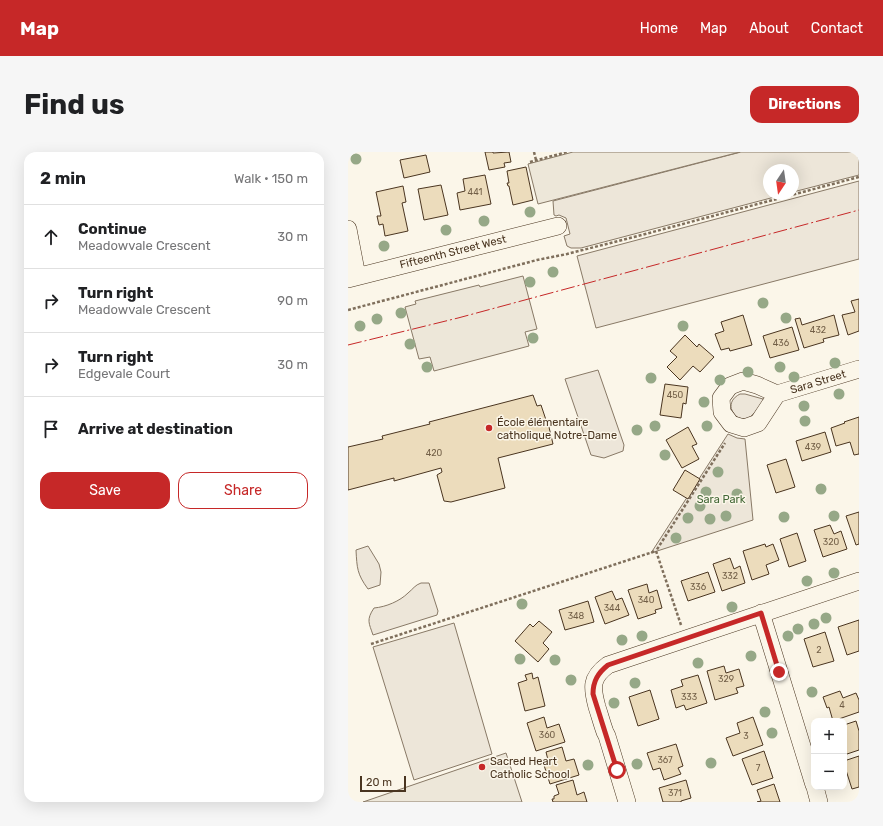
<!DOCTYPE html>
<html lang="en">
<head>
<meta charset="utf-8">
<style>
	body { margin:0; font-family:Rubik,sans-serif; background:#f6f6f6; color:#202124 }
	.controls { position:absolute; right:12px; bottom:12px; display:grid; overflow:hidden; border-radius:8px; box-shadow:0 4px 16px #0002 }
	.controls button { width:36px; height:36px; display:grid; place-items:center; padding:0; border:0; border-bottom:1px solid #e0e0e0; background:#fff; color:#202124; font:20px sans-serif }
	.compass { position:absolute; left:415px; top:12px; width:36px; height:36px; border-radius:50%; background:#fff; box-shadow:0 4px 16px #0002; rotate:193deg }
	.scale { position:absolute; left:12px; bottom:10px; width:46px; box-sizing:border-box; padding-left:4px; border:2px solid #4a3520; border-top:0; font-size:11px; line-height:14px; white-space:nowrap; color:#4a3520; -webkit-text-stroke:3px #fbf6e9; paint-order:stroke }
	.stop { position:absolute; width:12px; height:12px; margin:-9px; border:3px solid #c62828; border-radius:50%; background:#fff }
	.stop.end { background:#c62828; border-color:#fff; box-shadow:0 1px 4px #0008 }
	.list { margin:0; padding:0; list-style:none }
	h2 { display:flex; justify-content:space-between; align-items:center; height:52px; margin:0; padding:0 16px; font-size:17px }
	h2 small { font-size:13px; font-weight:400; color:#757577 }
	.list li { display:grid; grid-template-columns:26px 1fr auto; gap:12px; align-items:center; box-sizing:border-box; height:64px; padding:0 16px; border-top:1px solid #e0e0e0 }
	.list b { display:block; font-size:15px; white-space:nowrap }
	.list p { margin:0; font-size:13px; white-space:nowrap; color:#757577 }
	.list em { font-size:13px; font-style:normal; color:#757577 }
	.actions { display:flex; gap:8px; padding:12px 16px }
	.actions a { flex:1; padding:9px 0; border:1px solid #c62828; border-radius:12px; text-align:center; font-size:14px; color:#c62828 }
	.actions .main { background:#c62828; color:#fff }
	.icon { flex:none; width:22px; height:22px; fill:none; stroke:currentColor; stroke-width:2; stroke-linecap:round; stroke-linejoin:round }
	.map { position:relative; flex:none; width:511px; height:650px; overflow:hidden; border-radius:12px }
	header { display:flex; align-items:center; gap:24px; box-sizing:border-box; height:56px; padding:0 20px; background:#c62828; color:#fff }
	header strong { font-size:19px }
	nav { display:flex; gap:22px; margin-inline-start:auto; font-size:14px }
	.intro { display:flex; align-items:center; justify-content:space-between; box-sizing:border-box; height:96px; padding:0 24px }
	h1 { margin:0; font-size:28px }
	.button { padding:10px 18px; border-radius:12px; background:#c62828; color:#fff; font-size:14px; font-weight:700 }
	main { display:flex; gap:24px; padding:0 24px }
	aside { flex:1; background:#fff; border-radius:12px; box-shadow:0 4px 16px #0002 }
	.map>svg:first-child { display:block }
	.green { fill:#ede6d9; stroke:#887966 }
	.parking { fill:#ede7d9; stroke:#887966 }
	.building { fill:#ecdcbc; stroke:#4a3520 }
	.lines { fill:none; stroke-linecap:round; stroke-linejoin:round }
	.minor-casing { stroke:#4a3520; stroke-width:18 }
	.path { stroke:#7f6f5c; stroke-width:2.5; stroke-dasharray:3 2; stroke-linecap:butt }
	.minor { stroke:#fbf6e9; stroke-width:17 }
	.power { stroke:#c62828; stroke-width:1; stroke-dasharray:14 3 2 3; stroke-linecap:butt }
	.tree { fill:#96a887 }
	.route { stroke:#c62828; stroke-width:5 }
	.poi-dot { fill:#c62828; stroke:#fbf6e9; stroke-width:1.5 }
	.labels { text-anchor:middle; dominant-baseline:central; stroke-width:3; stroke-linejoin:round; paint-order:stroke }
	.number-label { font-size:9px; fill:#725f47 }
	.street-label { font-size:11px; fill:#4a3520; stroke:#fbf6e9 }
	.poi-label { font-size:11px; fill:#4a3520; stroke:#fbf6e9; text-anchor:start }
	.park-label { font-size:11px; fill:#436837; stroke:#fbf6e9 }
</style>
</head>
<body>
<header>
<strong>Map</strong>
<nav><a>Home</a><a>Map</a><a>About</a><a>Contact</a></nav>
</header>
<div class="intro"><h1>Find us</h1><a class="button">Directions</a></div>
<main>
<aside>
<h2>2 min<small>Walk · 150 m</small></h2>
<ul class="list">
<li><svg class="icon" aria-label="ahead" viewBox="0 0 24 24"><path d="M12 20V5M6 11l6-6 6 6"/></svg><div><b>Continue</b><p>Meadowvale Crescent</p></div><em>30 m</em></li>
<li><svg class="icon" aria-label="right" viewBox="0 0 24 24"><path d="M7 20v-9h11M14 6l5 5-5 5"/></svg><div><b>Turn right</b><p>Meadowvale Crescent</p></div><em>90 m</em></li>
<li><svg class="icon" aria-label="right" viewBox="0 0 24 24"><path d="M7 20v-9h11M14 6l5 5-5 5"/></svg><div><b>Turn right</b><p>Edgevale Court</p></div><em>30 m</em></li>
<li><svg class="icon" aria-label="arrive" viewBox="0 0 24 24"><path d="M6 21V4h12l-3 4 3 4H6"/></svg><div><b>Arrive at destination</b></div></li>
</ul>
<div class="actions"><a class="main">Save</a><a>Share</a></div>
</aside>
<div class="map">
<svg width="511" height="650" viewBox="0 0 511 650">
	<rect width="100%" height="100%" fill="#fbf6e9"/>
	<path class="green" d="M393 0H509L511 9V23L445 40V18H421V42H438L233 96H223L219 94 216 84 222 82 218 66 211 63 208 64 206 63 205 49Z
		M511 29V107L248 176 229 104Z
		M250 218 276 293 275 299 256 306 243 303 217 227Z
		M392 242H397L415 247V250C411 255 407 261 402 265 390 274 372 252 392 242Z
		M380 282 389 286 397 287 405 368 303 401Z
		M20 394 31 412 33 420 32 433 20 437C9 422 9 416 8 398Z
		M73 431H81L90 459 89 463 25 483C21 471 18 468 26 456 38 455 52 449 60 441 65 437 67 433 73 431Z
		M106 471 144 602 66 628 25 495Z"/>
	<path class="parking" d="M225 0H392L190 52 180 12Z
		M175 124 189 177 177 180 181 194 86 219 82 205 71 207 57 155 68 152 67 149 131 133 132 135Z
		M158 601 174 650H15Z"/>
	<path class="building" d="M137 0H145V1L161 0 163 10 156 11 157 15 141 18Z
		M78 3 82 20 56 26 52 8Z
		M178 15 185 48 165 53 161 34H160L159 31H161L159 19Z
		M137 23 143 52 112 58 109 41 117 39 115 27Z
		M93 33 100 63 76 68 70 37Z
		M55 34 58 50 54 51 60 79 37 84 35 72 31 73 29 64H33L28 40Z
		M511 147V179L500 183 494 163 507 160 503 149Z
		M395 163 404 193 382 199 381 196 373 198 367 182 376 179 373 170Z
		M486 163 491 183 475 187 476 190 456 196 447 167 452 166 454 173Z
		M444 175 451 198 422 206 415 184Z
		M337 183 349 195 351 192 366 205 352 220 345 214 332 228 319 215 329 205 322 199Z
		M317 232 340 235 338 252 335 251 333 266 312 263Z
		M185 243 189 254 193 253 199 271H200L205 292 150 306 157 336 103 350 96 349 89 323 94 320 93 316 46 329V326L0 338V295L35 287 34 284 82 272 81 270Z
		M511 265V302L506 303 502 290 488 294 483 276 497 271 496 270Z
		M340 275 349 292 344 294 351 307 334 316 318 288Z
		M477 280 483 300 454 309 448 289Z
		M438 307 447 335 428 341 419 313Z
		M337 318 352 327 340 347 325 338Z
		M511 360V392L508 393 498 364Z
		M482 373 486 382 493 379 499 397 475 405 466 378Z
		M449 381 458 409 441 415 432 387Z
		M417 392 418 395 425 392 431 408 418 413 421 422 404 428 395 399Z
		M382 406 386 417 392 414 397 431 374 439 365 412Z
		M360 420 367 440 340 449 333 429Z
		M299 432 301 441 309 438 314 456 307 458 308 461 290 467 280 438Z
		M264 439 268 448 274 446 281 463 257 472 247 445Z
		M240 449 246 470 217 478 211 458Z
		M511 468V499L499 503 490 475Z
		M191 469 204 480 195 491 201 497 190 510 167 489 182 472 185 475Z
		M477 480 486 509 465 515 456 487Z
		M376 514 378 521 391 517 396 534 388 536 390 541 367 548 359 519Z
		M184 521 185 527 190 525 197 554 177 559 170 531 179 528 177 523Z
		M350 523 359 551 338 558 336 553 328 556 323 538 335 534 333 528Z
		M302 538 311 567 290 574 281 545Z
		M492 539 495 546 508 541 511 548V560L485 569 481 555 479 556 475 545Z
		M196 565 199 576 211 572 217 590 188 599 179 571Z
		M405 565 415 593 385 604 378 586 392 581 389 571Z
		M508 569 511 579V598L496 603V573Z
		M328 592 335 614 330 616 333 622 316 628 312 616 305 618 299 601Z
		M214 595 218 609 226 607 231 623 202 632 195 610 200 608 198 600Z
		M416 599 425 626 404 633 394 607Z
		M511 604V635L504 637 496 612V609Z
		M225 628 229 643 236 640 239 650H205L204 647H206V644L211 642 208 633Z
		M338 628 343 646 333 649V650H315L311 636Z
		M426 632 432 650H409L413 649 409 638Z"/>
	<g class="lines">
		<g class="minor-casing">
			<path id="minor" d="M0 77 9 124
				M0 127 210 74
				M429 242 409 233 395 229 382 234 373 246 374 260 383 272 396 276 410 271 429 242 511 217
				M413 461 466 633
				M467 635 471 650
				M279 650 259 584 257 580C254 572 252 564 249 555 244 536 242 526 260 513L511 429"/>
		</g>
		<path class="path" d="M186 0 188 8
			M182 10 219 0
			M0 158 189 108 219 102 286 85 511 25
			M333 473 308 399 377 291
			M23 492 308 399"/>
		<use href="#minor" class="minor"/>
		<path class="power" d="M0 193 110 166 511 58"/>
	</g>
	<g class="tree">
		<circle cx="8" cy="7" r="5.5"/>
		<circle cx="182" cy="60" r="5.5"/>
		<circle cx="136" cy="69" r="5.5"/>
		<circle cx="98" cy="78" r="5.5"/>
		<circle cx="36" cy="94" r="5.5"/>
		<circle cx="205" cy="120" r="5.5"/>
		<circle cx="182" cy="130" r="5.5"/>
		<circle cx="415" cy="151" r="5.5"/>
		<circle cx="53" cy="161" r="5.5"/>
		<circle cx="438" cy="166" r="5.5"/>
		<circle cx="29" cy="167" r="5.5"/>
		<circle cx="12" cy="174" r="5.5"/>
		<circle cx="335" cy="174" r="5.5"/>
		<circle cx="185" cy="186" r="5.5"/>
		<circle cx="62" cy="192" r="5.5"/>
		<circle cx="487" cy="211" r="5.5"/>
		<circle cx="79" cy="215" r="5.5"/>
		<circle cx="432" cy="215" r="5.5"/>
		<circle cx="400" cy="220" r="5.5"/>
		<circle cx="446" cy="225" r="5.5"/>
		<circle cx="303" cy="226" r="5.5"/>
		<circle cx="372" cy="228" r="5.5"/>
		<circle cx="491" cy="242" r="5.5"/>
		<circle cx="356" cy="250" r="5.5"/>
		<circle cx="456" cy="254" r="5.5"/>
		<circle cx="457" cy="269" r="5.5"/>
		<circle cx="307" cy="274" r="5.5"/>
		<circle cx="359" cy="274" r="5.5"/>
		<circle cx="289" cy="278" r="5.5"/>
		<circle cx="317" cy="303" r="5.5"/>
		<circle cx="370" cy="320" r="5.5"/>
		<circle cx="473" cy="337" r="5.5"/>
		<circle cx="358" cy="340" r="5.5"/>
		<circle cx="389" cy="342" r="5.5"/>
		<circle cx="352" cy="354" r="5.5"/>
		<circle cx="378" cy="364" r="5.5"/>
		<circle cx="486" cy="364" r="5.5"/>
		<circle cx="436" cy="365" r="5.5"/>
		<circle cx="340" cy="366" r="5.5"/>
		<circle cx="362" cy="367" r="5.5"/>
		<circle cx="328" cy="386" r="5.5"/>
		<circle cx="486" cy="421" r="5.5"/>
		<circle cx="459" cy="429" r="5.5"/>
		<circle cx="174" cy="452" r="5.5"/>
		<circle cx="384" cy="455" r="5.5"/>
		<circle cx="478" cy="466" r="5.5"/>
		<circle cx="466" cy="472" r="5.5"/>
		<circle cx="450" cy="477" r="5.5"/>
		<circle cx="294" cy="484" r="5.5"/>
		<circle cx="440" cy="484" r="5.5"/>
		<circle cx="274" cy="488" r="5.5"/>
		<circle cx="403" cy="504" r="5.5"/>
		<circle cx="172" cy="507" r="5.5"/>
		<circle cx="207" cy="508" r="5.5"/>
		<circle cx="350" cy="511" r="5.5"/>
		<circle cx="223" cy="528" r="5.5"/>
		<circle cx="287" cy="531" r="5.5"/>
		<circle cx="464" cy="540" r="5.5"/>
		<circle cx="266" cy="551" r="5.5"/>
		<circle cx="417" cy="560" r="5.5"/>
		<circle cx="424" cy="581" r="5.5"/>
		<circle cx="363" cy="611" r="5.5"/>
		<circle cx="289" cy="612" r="5.5"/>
		<circle cx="240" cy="613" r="5.5"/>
	</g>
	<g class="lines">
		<path class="route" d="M269 618 245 542C245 529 250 521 260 513L413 461 431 520"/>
	</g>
	<g class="poi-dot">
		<circle cx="141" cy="276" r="4"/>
		<circle cx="134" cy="615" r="4"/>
	</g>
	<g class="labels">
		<g class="number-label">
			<text x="127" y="40">441</text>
			<text x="470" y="178">432</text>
			<text x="433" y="191">436</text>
			<text x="327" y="243">450</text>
			<text x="465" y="295">439</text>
			<text x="86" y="301">420</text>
			<text x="483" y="390">320</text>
			<text x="382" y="424">332</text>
			<text x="350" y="435">336</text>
			<text x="298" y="448">340</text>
			<text x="264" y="456">344</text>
			<text x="228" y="464">348</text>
			<text x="471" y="498">2</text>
			<text x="378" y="527">329</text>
			<text x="341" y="545">333</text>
			<text x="494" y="553">4</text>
			<text x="199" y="583">360</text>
			<text x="398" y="584">3</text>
			<text x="317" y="608">367</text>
			<text x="410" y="616">7</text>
			<text x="327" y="641">371</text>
		</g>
		<g class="street-label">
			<text transform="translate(105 100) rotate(-14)">Fifteenth Street West</text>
			<text transform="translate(470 230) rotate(-17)">Sara Street</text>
		</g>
		<g class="poi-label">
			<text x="149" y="270">École élémentaire<tspan x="149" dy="13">catholique Notre-Dame</tspan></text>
			<text x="142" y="609">Sacred Heart<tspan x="142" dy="13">Catholic School</tspan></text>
		</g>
		<g class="park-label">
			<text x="373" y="347">Sara Park</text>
		</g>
	</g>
</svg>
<div class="controls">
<button>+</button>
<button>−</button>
</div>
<svg class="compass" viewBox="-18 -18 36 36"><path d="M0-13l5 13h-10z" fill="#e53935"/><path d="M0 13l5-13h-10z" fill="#757577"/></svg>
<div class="scale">20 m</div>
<div class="stop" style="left:269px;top:618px"></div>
<div class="stop end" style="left:431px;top:520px"></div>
</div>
</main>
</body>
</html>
